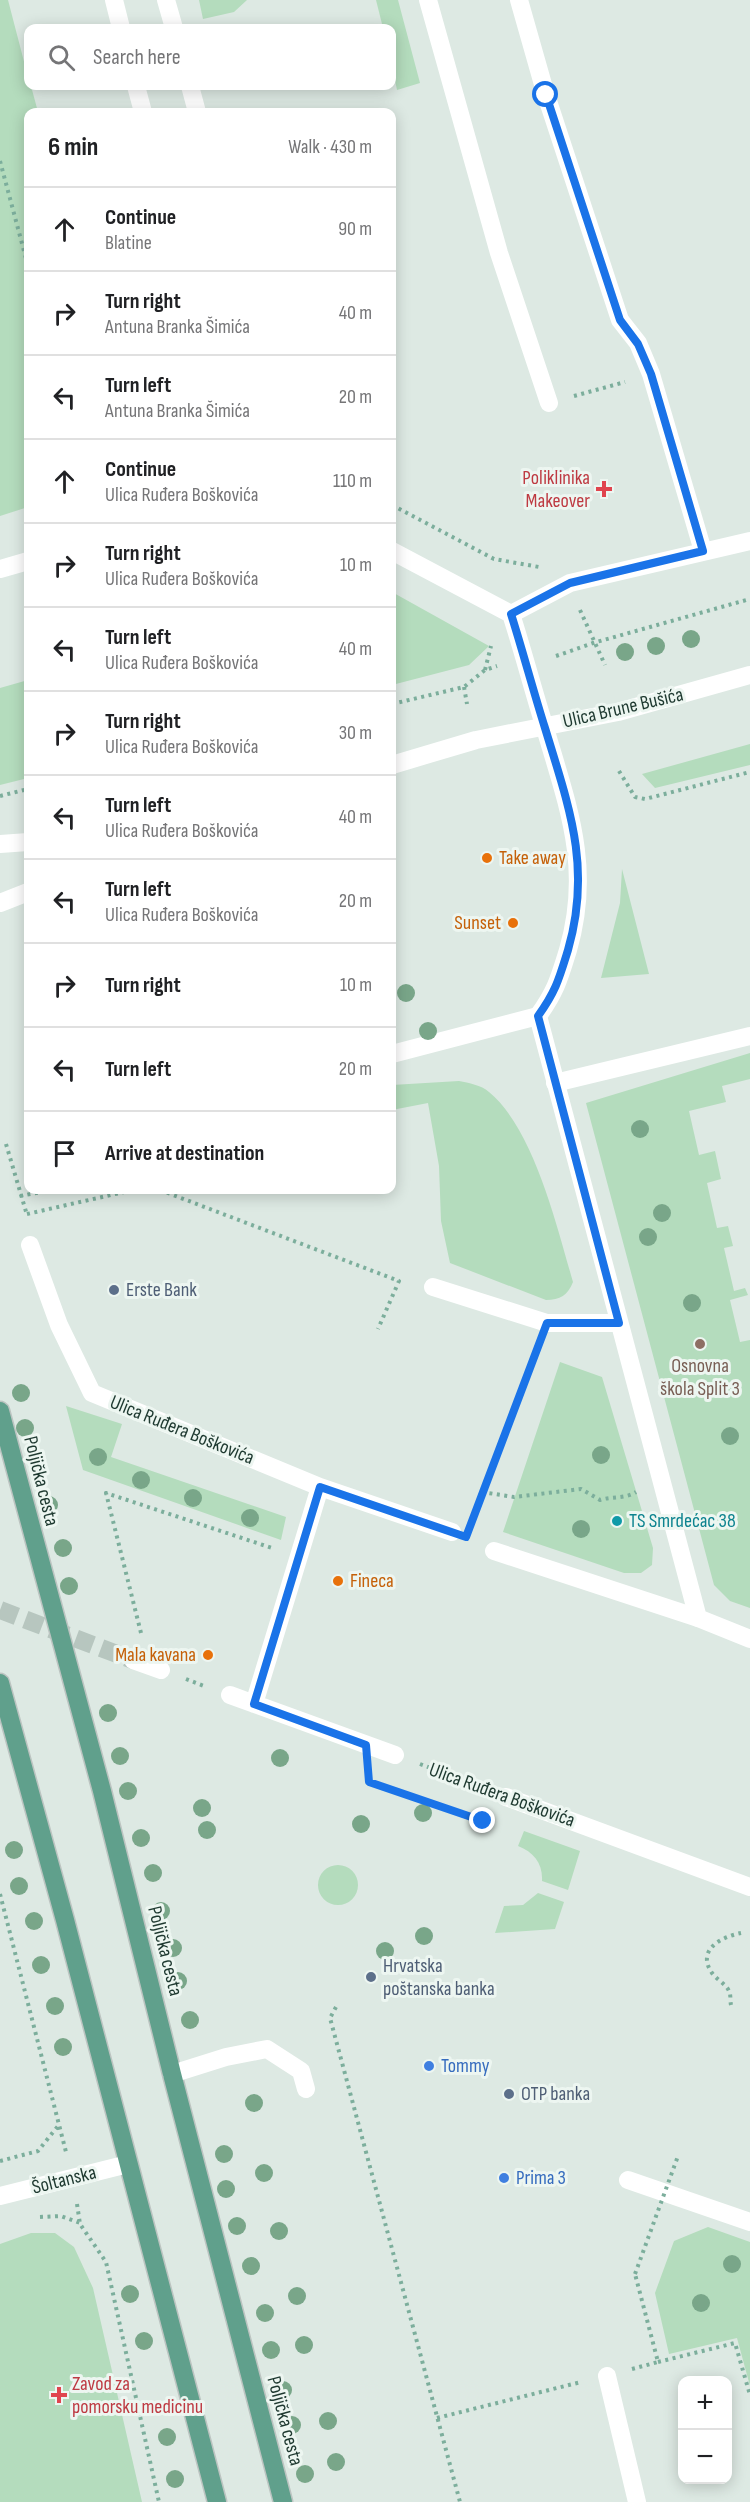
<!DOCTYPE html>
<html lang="en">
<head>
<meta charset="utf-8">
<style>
	body { margin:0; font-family:"Sofia Sans Condensed",sans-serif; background:#f2f2f2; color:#202124 }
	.controls { position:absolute; right:18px; bottom:18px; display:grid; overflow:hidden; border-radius:12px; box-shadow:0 3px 15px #0003 }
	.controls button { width:54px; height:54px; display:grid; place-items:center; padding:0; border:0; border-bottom:2px solid #e0e0e0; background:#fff; color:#202124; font:30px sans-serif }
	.stop { position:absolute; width:18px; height:18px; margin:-14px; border:4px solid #1a73e8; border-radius:50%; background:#fff }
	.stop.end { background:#1a73e8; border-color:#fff; box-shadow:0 2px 6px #0008 }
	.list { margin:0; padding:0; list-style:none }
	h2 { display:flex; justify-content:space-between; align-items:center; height:78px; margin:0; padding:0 24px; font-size:26px }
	h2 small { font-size:20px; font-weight:400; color:#757577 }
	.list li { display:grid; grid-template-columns:39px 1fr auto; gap:18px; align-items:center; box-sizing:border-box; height:84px; padding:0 24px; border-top:2px solid #e0e0e0 }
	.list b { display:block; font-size:22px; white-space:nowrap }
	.list p { margin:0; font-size:20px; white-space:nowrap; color:#757577 }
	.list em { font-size:20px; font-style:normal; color:#757577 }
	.icon { flex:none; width:33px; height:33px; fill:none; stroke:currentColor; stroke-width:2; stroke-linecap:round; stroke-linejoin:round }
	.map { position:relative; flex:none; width:750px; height:2502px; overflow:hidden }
	.search { position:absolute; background:#fff; box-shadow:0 3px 15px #0003; left:24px; top:24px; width:372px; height:66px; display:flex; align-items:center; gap:15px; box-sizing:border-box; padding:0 21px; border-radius:12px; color:#757577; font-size:22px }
	.panel { position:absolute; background:#fff; box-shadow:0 3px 15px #0003; left:24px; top:108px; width:372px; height:1086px; border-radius:12px }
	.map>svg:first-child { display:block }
	.green { fill:#b4dcbd }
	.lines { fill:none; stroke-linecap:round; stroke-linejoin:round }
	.pedestrian-tunnel { stroke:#b7c6bf; stroke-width:18; stroke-dasharray:18 9; stroke-linecap:butt }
	.primary-casing { stroke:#bcc4c1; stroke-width:21 }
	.path { stroke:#7cae9c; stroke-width:4; stroke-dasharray:3 4.5; stroke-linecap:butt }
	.service { stroke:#fff; stroke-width:18 }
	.pedestrian { stroke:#fff; stroke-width:18 }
	.minor { stroke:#fff; stroke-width:18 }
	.tertiary { stroke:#fff; stroke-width:18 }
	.primary { stroke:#60a08c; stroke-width:18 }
	.path-bridge { stroke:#7cae9c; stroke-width:4; stroke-dasharray:3 4.5; stroke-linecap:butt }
	.tree { fill:#79a689 }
	.route { stroke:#1a73e8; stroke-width:8 }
	.health-dot { fill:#e0444e; stroke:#edf6f1; stroke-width:2 }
	.food-dot { fill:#e8710a; stroke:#edf6f1; stroke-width:2 }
	.service-dot { fill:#5c6f8a; stroke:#edf6f1; stroke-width:2 }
	.education-dot { fill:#8d6e63; stroke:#edf6f1; stroke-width:2 }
	.culture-dot { fill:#0f9aa8; stroke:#edf6f1; stroke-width:2 }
	.shop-dot { fill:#3f7fe0; stroke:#edf6f1; stroke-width:2 }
	.labels { text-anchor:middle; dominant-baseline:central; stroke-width:6; stroke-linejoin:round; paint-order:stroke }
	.health-label { font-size:20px; fill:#be3a42; stroke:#edf6f1; text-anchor:end }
	.street-label { font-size:20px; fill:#1e3930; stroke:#edf6f1 }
	.food-label { font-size:20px; fill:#c56008; stroke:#edf6f1; text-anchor:start }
	.service-label { font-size:20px; fill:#4e5e75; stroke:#edf6f1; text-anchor:start }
	.education-label { font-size:20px; fill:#785e54; stroke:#edf6f1 }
	.culture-label { font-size:20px; fill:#0d838f; stroke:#edf6f1; text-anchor:start }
	.shop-label { font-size:20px; fill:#366cbe; stroke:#edf6f1; text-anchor:start }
</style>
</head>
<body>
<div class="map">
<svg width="750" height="2502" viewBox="0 0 750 2502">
	<rect width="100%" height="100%" fill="#dde9e3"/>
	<path class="green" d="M0 0H8L28 77V86H31L38 112H28V507L0 516Z
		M199 0H247L234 12 203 19Z
		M376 0H398L420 83 397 90 392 66V28H383Z
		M392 592 489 646 469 665 392 685Z
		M28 680V778L0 785V688Z
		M750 744V765L655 788 642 774Z
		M622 869 649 974 601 978 620 903Z
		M750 1053V1079L722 1086 726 1102 689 1111 699 1155 715 1151 721 1179 707 1183 717 1228 728 1226 733 1246 724 1248 734 1291 745 1288 748 1295 730 1300 740 1342 750 1340V1608L730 1601 714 1585 586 1103Z
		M459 1081C469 1083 481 1085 489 1092 534 1129 557 1227 573 1282 568 1295 560 1300 546 1300L450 1263 441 1221 439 1166 428 1103 392 1110V1085Z
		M560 1362 602 1377 653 1548 652 1565 641 1573H624L503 1532Z
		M66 1406 122 1424 111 1457 286 1517 281 1540 83 1470Z
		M524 1831 580 1851 568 1890 542 1881C543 1864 534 1852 518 1846Z
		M318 1885a20 20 0 1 1 40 0a20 20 0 1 1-40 0Z
		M538 1893 564 1902 555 1929 495 1933 504 1906 523 1905Z
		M708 2227 750 2242V2386L737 2338 669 2354 655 2293 674 2241Z
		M31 2233H55L74 2247 93 2288 142 2502H0V2244Z"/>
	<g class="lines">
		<path class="pedestrian-tunnel" d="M0 1610 133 1660"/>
		<g class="primary-casing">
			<path id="primary" d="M0 1411 102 1791 172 2074 283 2502
				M0 1683 65 1920 217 2502"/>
		</g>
		<path class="path" d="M0 161 28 266
			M574 396 625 382
			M392 505 494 559 539 567
			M580 610 605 665
			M556 656 593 643 750 599
			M485 670 491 646
			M464 687 467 704
			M392 704 464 687 485 670 497 666
			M619 771 635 797 645 799 750 772
			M0 796 28 789
			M6 1144 27 1215
			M160 1190 399 1281 378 1329
			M20 1196 52 1190
			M27 1214 133 1190
			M482 1492 514 1497 581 1489 600 1500C613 1496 625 1499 636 1492
			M473 1516 537 1349
			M141 1633 106 1493 272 1548
			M186 1679 204 1686
			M420 1764 483 1788
			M368 1775 369 1782 483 1821
			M0 1894 66 2152
			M731 2005C730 2001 731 1994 729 1991 726 1984 717 1980 712 1973 696 1950 721 1937 741 1933
			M336 2007 330 2018 460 2502
			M0 2161 38 2151 58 2126
			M77 2204 80 2224 106 2262 159 2502
			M40 2217 61 2216 80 2223
			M658 2362 735 2343 750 2395
			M632 2369 658 2362 635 2274
			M437 2418 581 2382"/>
		<path class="service" d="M114 0 121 28
			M428 0 499 253 549 403
			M136 86 143 112
			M0 569 28 561
			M392 1054 538 1016
			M433 1287 547 1323H619
			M494 1551 698 1618
			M172 2074 226 2057 267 2049 301 2071 306 2089
			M628 2180 750 2222"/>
		<path class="pedestrian" d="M555 1083 750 1036
			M30 1245 59 1325 92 1393 320 1487 254 1704
			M320 1487 452 1532
			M133 1660 161 1670
			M230 1695 395 1755
			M506 1797 750 1887
			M607 2376 637 2502"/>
		<path class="minor" d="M166 0 174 28
			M519 0 546 95 620 320 638 343 651 374 703 551
			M190 86 197 112
			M392 551 511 614C523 651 533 690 545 728 568 807 592 867 568 950 559 979 556 991 538 1016L698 1618 750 1639
			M511 614 570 583 750 541
			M0 2196 128 2164"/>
		<path class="tertiary" d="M392 765 476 740 618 712 750 675
			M0 844 28 842
			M0 903 28 892"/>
		<use href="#primary" class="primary"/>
		<path class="path-bridge" d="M635 2274 678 2156"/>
	</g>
	<g class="tree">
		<circle cx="691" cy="639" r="9"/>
		<circle cx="656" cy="646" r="9"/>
		<circle cx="625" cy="652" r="9"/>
		<circle cx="406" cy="993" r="9"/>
		<circle cx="428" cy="1031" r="9"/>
		<circle cx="640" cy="1129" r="9"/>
		<circle cx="662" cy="1213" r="9"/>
		<circle cx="648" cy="1237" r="9"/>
		<circle cx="692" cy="1303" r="9"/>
		<circle cx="21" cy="1393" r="9"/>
		<circle cx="25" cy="1428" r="9"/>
		<circle cx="730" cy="1436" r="9"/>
		<circle cx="601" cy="1455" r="9"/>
		<circle cx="98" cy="1457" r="9"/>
		<circle cx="141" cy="1480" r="9"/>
		<circle cx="193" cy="1498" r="9"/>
		<circle cx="49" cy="1505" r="9"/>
		<circle cx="250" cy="1518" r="9"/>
		<circle cx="581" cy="1529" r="9"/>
		<circle cx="63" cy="1548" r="9"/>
		<circle cx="69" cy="1586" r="9"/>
		<circle cx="108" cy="1713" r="9"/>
		<circle cx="120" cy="1756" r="9"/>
		<circle cx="280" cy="1758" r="9"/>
		<circle cx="128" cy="1791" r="9"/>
		<circle cx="202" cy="1808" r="9"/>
		<circle cx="423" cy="1813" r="9"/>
		<circle cx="361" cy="1824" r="9"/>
		<circle cx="207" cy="1830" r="9"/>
		<circle cx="141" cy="1838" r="9"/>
		<circle cx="14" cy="1850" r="9"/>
		<circle cx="153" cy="1873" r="9"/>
		<circle cx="19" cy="1886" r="9"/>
		<circle cx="161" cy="1911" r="9"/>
		<circle cx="34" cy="1921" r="9"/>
		<circle cx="424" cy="1936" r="9"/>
		<circle cx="173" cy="1948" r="9"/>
		<circle cx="385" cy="1951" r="9"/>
		<circle cx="41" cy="1965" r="9"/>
		<circle cx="178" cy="1981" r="9"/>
		<circle cx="55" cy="2006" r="9"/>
		<circle cx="190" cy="2020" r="9"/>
		<circle cx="63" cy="2047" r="9"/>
		<circle cx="254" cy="2103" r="9"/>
		<circle cx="224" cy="2154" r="9"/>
		<circle cx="264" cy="2173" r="9"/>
		<circle cx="226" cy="2189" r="9"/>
		<circle cx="237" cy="2226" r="9"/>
		<circle cx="279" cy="2231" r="9"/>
		<circle cx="732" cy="2264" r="9"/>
		<circle cx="251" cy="2266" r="9"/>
		<circle cx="130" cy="2294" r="9"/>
		<circle cx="297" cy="2296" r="9"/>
		<circle cx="701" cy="2303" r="9"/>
		<circle cx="265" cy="2313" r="9"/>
		<circle cx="144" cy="2341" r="9"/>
		<circle cx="304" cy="2345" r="9"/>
		<circle cx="271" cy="2350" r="9"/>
		<circle cx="283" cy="2390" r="9"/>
		<circle cx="328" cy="2421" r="9"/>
		<circle cx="292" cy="2425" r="9"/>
		<circle cx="167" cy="2437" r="9"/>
		<circle cx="336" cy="2462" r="9"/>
		<circle cx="305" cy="2474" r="9"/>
		<circle cx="175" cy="2479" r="9"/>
	</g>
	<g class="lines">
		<path class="route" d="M483 1821 369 1782 366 1745 254 1704 320 1487 466 1537 547 1323H619L538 1016C556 991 559 979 568 950 592 867 569 807 545 728 533 690 523 652 511 614L570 583 703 551 651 374 638 344 620 320 546 95"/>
	</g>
	<g class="health-dot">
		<path d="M601 480h6v6h6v6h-6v6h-6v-6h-6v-6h6z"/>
		<path d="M56 2386h6v6h6v6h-6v6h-6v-6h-6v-6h6z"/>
	</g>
	<g class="food-dot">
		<circle cx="487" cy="858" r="6"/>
		<circle cx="513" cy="923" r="6"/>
		<circle cx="338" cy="1581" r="6"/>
		<circle cx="208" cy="1655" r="6"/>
	</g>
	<g class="service-dot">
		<circle cx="114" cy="1290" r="6"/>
		<circle cx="371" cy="1977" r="6"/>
		<circle cx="509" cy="2094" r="6"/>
	</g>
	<circle class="education-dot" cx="700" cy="1344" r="6"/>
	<circle class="culture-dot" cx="617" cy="1521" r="6"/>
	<g class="shop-dot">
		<circle cx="429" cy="2066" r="6"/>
		<circle cx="504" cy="2178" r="6"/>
	</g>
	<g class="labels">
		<g class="health-label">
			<text x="590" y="478">Poliklinika<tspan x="590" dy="23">Makeover</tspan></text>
			<text x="72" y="2384" text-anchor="start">Zavod za<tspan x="72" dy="23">pomorsku medicinu</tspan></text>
		</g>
		<g class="street-label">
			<text transform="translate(623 708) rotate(-13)">Ulica Brune Bušića</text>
			<text transform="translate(182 1430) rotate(22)">Ulica Ruđera Boškovića</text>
			<text transform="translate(41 1481) rotate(76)">Poljička cesta</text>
			<text transform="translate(502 1795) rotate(20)">Ulica Ruđera Boškovića</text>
			<text transform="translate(165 1951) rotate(76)">Poljička cesta</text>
			<text transform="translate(64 2180) rotate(-14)">Šoltanska</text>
			<text transform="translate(285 2421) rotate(75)">Poljička cesta</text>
		</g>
		<g class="food-label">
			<text x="499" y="858">Take away</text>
			<text x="501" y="923" text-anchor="end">Sunset</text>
			<text x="350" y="1581">Fineca</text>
			<text x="196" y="1655" text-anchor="end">Mala kavana</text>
		</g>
		<g class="service-label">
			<text x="126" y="1290">Erste Bank</text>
			<text x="383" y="1966">Hrvatska<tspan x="383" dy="23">poštanska banka</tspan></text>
			<text x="521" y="2094">OTP banka</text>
		</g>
		<g class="education-label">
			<text x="700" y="1366">Osnovna<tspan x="700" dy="23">škola Split 3</tspan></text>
		</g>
		<g class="culture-label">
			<text x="629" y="1521">TS Smrdećac 38</text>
		</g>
		<g class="shop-label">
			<text x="441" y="2066">Tommy</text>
			<text x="516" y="2178">Prima 3</text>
		</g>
	</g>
</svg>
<div class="controls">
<button>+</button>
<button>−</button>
</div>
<div class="stop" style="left:546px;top:95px"></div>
<div class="stop end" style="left:483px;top:1821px"></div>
<div class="search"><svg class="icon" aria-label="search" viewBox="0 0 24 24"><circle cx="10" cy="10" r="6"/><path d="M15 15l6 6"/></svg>Search here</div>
<section class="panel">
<h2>6 min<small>Walk · 430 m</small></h2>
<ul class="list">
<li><svg class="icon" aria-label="ahead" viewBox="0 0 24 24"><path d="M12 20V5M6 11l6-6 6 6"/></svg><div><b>Continue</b><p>Blatine</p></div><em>90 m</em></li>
<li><svg class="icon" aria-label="right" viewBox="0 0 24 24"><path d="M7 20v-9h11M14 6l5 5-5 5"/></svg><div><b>Turn right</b><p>Antuna Branka Šimića</p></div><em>40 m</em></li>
<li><svg class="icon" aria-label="left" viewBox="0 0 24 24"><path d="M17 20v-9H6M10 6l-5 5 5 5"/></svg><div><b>Turn left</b><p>Antuna Branka Šimića</p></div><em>20 m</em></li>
<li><svg class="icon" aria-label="ahead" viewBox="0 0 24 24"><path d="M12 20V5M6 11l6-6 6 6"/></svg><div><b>Continue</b><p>Ulica Ruđera Boškovića</p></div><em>110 m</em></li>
<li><svg class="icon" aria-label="right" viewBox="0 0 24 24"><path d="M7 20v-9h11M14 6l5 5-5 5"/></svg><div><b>Turn right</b><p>Ulica Ruđera Boškovića</p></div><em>10 m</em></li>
<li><svg class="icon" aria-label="left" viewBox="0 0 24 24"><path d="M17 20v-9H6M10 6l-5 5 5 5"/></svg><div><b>Turn left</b><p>Ulica Ruđera Boškovića</p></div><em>40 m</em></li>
<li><svg class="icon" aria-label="right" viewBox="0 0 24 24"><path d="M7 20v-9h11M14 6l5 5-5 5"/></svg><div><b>Turn right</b><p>Ulica Ruđera Boškovića</p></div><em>30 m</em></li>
<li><svg class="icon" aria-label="left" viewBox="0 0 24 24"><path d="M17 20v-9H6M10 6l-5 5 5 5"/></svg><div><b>Turn left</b><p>Ulica Ruđera Boškovića</p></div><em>40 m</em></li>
<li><svg class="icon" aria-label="left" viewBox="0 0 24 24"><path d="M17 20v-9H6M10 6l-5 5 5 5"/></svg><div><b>Turn left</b><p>Ulica Ruđera Boškovića</p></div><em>20 m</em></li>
<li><svg class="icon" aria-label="right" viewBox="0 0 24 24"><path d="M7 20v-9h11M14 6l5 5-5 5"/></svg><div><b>Turn right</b></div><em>10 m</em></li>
<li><svg class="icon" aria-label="left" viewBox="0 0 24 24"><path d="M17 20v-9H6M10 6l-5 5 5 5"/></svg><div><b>Turn left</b></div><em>20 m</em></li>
<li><svg class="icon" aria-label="arrive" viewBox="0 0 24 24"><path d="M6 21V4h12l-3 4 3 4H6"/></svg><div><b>Arrive at destination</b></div></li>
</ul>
</section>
</div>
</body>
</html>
